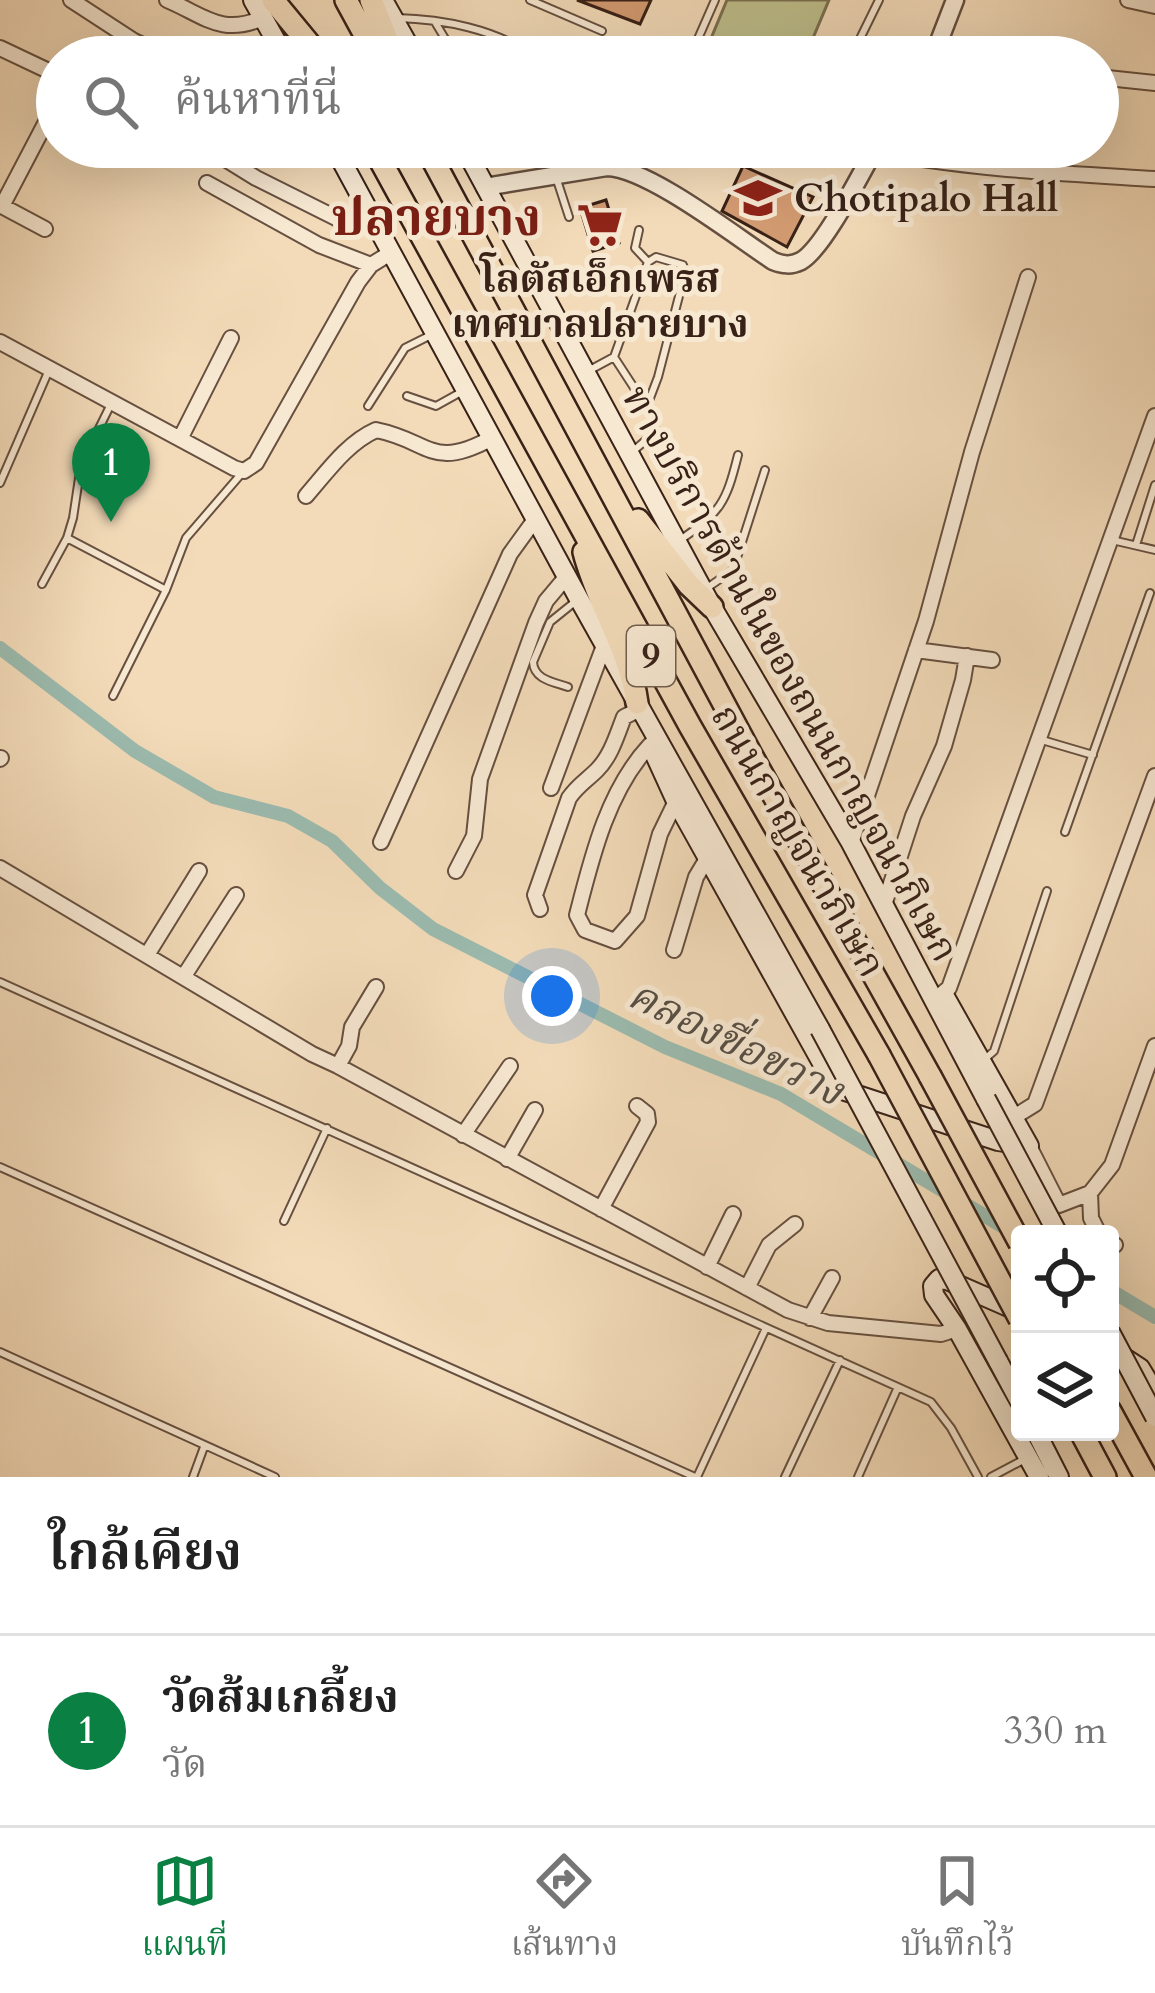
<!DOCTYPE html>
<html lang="th">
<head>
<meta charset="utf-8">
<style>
	body { margin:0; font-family:Cardo,"Noto Serif Thai",serif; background:#f2f2f2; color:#222 }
	.controls { position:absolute; right:36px; bottom:36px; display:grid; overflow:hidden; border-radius:12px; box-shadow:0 12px 48px #0002 }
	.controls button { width:108px; height:108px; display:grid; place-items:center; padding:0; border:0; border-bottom:3px solid #e0e0e0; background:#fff; color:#222; font:60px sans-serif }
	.you { position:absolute; left:552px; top:996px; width:42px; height:42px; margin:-30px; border:9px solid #fff; border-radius:50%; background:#1a73e8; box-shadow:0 0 0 18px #1a73e833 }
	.badge { display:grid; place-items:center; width:78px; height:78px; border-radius:50%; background:#0b8043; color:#fff; font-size:39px; font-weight:700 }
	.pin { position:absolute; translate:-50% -99px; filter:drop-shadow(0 3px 6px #0008) }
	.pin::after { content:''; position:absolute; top:63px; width:42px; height:36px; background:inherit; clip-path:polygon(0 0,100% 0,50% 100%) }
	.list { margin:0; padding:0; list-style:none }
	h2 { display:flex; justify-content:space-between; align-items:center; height:156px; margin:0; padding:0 48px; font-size:51px }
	h2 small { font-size:39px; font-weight:400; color:#767676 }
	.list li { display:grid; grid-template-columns:78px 1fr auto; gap:36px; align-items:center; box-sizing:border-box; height:192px; padding:0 48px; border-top:3px solid #e0e0e0 }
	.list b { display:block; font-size:45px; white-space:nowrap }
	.list p { margin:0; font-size:39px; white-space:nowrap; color:#767676 }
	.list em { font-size:39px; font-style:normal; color:#767676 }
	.icon { flex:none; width:66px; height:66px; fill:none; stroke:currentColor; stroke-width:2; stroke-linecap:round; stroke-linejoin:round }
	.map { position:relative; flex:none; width:1155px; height:1477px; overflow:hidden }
	.search { position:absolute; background:#fff; box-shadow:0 12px 48px #0002; left:36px; right:36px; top:36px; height:132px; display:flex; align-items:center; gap:30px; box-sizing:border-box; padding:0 42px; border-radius:66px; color:#767676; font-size:45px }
	.sheet { height:348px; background:#fff }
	nav { display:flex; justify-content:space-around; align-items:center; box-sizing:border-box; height:168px; border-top:3px solid #e0e0e0; background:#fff; font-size:33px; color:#767676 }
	nav a { display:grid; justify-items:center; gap:6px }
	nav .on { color:#0b8043 }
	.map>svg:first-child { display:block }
	.green { fill:#bebf8c; stroke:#7b7052; stroke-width:3 }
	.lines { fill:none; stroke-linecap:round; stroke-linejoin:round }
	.canal { stroke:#9bbbaf; stroke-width:14 }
	.building { fill:#d39b72; stroke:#382117; stroke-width:3 }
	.service-casing { stroke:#675040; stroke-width:10 }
	.minor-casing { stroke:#675040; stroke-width:18 }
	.tertiary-casing { stroke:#675040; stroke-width:21 }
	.secondary-casing { stroke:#382117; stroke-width:22 }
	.trunk-casing { stroke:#382117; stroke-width:26 }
	.service { stroke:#f7e8d2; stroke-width:6 }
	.minor { stroke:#f7e8d2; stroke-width:14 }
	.tertiary { stroke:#f7e8d2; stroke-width:16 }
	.secondary { stroke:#f7e8d2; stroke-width:18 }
	.trunk { stroke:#f3dbb9; stroke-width:21 }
	.secondary-bridge-casing { stroke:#382117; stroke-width:22; stroke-linecap:butt }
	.trunk-bridge-casing { stroke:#382117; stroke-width:26; stroke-linecap:butt }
	.secondary-bridge { stroke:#f7e8d2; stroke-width:18 }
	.trunk-bridge { stroke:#f3dbb9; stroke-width:21 }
	.labels { text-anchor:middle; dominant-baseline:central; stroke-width:10; stroke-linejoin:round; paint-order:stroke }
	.shield { fill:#f7e8d2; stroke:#715d4f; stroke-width:3 }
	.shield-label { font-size:36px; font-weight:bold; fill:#382117 }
	.poi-label { font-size:39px; font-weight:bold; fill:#382117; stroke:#f7e8d2; text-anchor:start }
	.street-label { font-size:39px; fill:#382117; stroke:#f7e8d2 }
	.water-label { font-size:42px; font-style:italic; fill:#564f45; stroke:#f7e8d2 }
	.district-label { font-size:51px; font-weight:bold; fill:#7a1f14; stroke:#f7e8d2 }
</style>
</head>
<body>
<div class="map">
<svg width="1155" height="1477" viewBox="0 0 1155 1477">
	<rect width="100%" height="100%" fill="#f3dbb9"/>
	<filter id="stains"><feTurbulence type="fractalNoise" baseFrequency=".00167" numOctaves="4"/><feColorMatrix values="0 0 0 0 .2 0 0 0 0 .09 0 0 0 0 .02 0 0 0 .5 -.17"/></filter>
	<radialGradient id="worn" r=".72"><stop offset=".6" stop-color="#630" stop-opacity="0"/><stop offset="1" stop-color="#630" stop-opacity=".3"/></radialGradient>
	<path class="green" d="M727 0H829L805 57H726L707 48Z"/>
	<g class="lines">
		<path class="canal" d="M0 648 135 751 214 797 288 816 332 841 380 888 433 929 665 1047 781 1094 1012 1232
			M1110 1290 1155 1317"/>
	</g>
	<path class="building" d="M577 0H651L640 24Z
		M743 166 813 197 787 247 722 211Z
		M743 166 813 197 787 247 722 211Z
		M606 200 619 243 593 251 580 208Z"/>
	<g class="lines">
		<g class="service-casing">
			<path id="service" d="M530 0 602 31
				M397 18C442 19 497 29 534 57
				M435 22 456 57
				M690 57 715 0
				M851 57 879 0
				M772 147 796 156 806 151 808 147
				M636 171 647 147
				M557 180 569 217
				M639 230 635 248 648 262
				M614 357 648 262 656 257 683 265 685 273 658 377 647 406
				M588 371 614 357 655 420 654 433 631 453
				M407 396 436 406 463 391
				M111 404 81 465 73 518 67 538 166 590
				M368 406 405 348 431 335
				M0 483 49 370
				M680 540C721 512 726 503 738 455
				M1112 540 1155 550
				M1136 545 1155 485
				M42 584 67 538
				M707 588 733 570 765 470
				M568 687C554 682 534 680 533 662L550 622 576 601
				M113 696 166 590 186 538 242 473
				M1042 740 1093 755
				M1065 832 1150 593
				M0 982 931 1402 951 1428 978 1477
				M986 1058 994 1051 1047 891
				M0 1167 695 1477
				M284 1221 327 1128
				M0 1352 275 1477
				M193 1477 204 1447
				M697 1477 766 1328
				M785 1477 840 1360
				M858 1477 898 1387
				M991 1477 1025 1459"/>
		</g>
		<g class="minor-casing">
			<path id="minor" d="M71 0 134 41 168 57
				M167 0C205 16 221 36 263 18
				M1128 0 1155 6
				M0 48 57 75
				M1098 77 1155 83
				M206 147 256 178 340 220 368 207
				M874 151C967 169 1060 173 1155 179
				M207 183 319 245 371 265
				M0 205 45 229
				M2 206 57 101
				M0 342 234 468 244 471 256 463 358 282 371 265 392 252
				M180 439 231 338
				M306 496C327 472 347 443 376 430 431 441 431 471 492 438
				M916 650 992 660
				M650 745C608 790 592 856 577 915L585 930 615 941 637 916 660 834 676 801
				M0 759 1 758
				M551 788 605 643
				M381 842 510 554 536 518
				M851 843 926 621 972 452 1028 277
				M0 868 312 1054 338 1066 788 1310 828 1323 941 1334 957 1329
				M456 871 474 836 480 779 536 623 546 601 567 576
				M886 899 913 816 944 746 963 680 967 656
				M540 909 535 895 569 798C577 786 587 780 597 770 611 756 617 735 624 717L640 709
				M674 950 696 877 708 857
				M147 955 199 871
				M184 976 236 895
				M943 993 949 988 1155 416
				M338 1066 349 1046 352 1027 376 987
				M1014 1117 1035 1104 1155 776
				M463 1135 510 1066
				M1029 1146 1059 1205 1090 1193 1112 1165 1155 1046
				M507 1159 535 1110
				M1090 1193 1091 1218 1099 1234
				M601 1209 648 1122 647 1114 637 1106
				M1110 1242 1115 1245
				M707 1267 733 1214
				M747 1288 769 1245 795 1224
				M810 1318 832 1278"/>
		</g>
		<g class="tertiary-casing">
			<path id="tertiary" d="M933 57 955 0
				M485 187 607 167C648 168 735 236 773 261 783 265 791 266 801 261 824 248 861 173 876 147"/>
		</g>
		<g class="secondary-casing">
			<path id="secondary" d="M253 0 285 57
				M383 0 415 57
				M334 147 579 599 820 1029
				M464 147 712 607 851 843 986 1099
				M655 755 676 801 836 1088 998 1141 1029 1146 945 997
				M1020 1312 947 1280 939 1279 933 1286 934 1295 957 1329 1039 1477
				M1120 1355 1140 1368 1155 1393
				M998 1361 1020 1402
				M1036 1432 1059 1477"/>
		</g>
		<g class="trunk-casing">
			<path id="trunk" d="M273 0 320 57
				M346 0 377 57
				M371 0 394 57
				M373 147 690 726 879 1055
				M426 147 754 760 930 1076
				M638 520 689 585 712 607
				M584 552C597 604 630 649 637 703
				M1110 1411 1146 1477
				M1081 1432 1105 1477"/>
		</g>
		<use href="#service" class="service"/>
		<use href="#minor" class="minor"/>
		<use href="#tertiary" class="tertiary"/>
		<use href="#secondary" class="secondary"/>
		<use href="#trunk" class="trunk"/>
		<g class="secondary-bridge-casing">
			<path id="secondary-bridge" d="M820 1029 998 1361
				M986 1099 1058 1234
				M1110 1332 1155 1417"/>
		</g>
		<g class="trunk-bridge-casing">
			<path id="trunk-bridge" d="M879 1055 1020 1319
				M930 1076 1020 1243"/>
		</g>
		<use href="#secondary-bridge" class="secondary-bridge"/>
		<use href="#trunk-bridge" class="trunk-bridge"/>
	</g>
	<defs>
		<g id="school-bare" transform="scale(3.6)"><path d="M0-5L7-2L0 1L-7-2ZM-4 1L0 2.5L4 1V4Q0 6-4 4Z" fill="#8f2418" stroke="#f7e8d2" stroke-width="2.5" paint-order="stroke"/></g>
		<g id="supermarket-bare" transform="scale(3.6)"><path d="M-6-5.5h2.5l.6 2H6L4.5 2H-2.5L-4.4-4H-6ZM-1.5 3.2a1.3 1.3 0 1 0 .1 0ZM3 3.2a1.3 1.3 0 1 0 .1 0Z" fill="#8f2418" stroke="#f7e8d2" stroke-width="2.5" paint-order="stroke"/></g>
	</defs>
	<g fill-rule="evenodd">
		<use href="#school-bare" x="758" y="198"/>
		<use href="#supermarket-bare" x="600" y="225"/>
	</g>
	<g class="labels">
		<rect class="shield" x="627" y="626" width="48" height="60" rx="9"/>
		<g class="shield-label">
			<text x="651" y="656">9</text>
		</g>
		<g class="poi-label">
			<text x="794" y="198">Chotipalo Hall</text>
			<text x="600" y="279" text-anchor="middle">โลตัสเอ็กเพรส<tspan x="600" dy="45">เทศบาลปลายบาง</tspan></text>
		</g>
		<g class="street-label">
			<text transform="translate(790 674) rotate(61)">ทางบริการด้านในของถนนกาญจนาภิเษก</text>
			<text transform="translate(798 841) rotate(60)">ถนนกาญจนาภิเษก</text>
		</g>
		<g class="water-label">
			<text transform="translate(736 1043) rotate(26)">คลองขื่อขวาง</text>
		</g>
		<g class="district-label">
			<text x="436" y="219">ปลายบาง</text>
		</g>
	</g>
	<rect width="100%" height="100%" filter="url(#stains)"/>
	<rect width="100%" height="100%" fill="url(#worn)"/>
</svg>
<div class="controls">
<button><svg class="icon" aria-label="locate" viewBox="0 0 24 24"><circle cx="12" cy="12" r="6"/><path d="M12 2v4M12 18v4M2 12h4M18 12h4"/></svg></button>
<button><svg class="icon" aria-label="layers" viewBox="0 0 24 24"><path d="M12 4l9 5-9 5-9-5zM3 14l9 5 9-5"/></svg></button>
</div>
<div class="you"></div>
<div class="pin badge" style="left:111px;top:522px">1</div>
<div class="search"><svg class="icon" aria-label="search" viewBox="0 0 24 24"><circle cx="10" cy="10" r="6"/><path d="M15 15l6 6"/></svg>ค้นหาที่นี่</div>
</div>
<section class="sheet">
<h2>ใกล้เคียง<small></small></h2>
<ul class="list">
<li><span class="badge">1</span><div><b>วัดส้มเกลี้ยง</b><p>วัด</p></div><em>330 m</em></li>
</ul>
</section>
<nav>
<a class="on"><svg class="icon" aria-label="map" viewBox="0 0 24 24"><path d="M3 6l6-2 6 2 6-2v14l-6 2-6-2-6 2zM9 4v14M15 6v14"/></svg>แผนที่</a>
<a><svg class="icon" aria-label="directions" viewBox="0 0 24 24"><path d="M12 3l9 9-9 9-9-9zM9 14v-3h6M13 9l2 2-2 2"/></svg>เส้นทาง</a>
<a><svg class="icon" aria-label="saved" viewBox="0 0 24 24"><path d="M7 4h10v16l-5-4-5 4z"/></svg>บันทึกไว้</a>
</nav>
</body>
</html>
